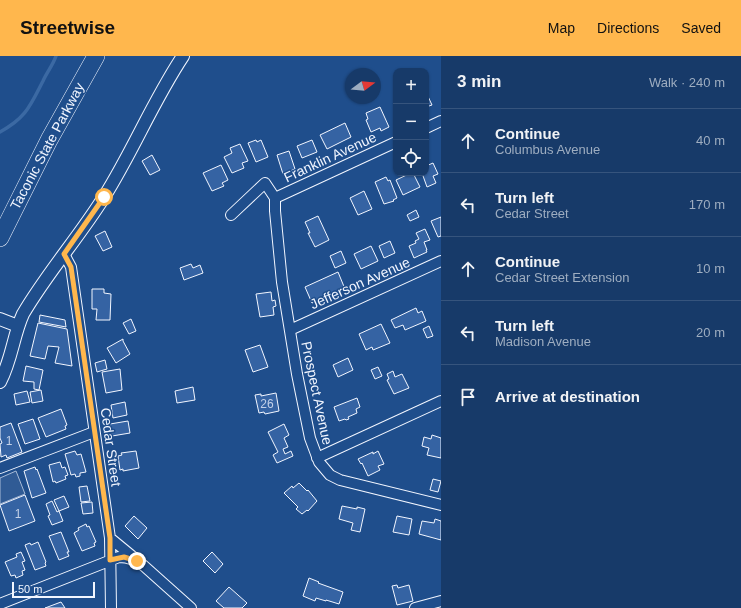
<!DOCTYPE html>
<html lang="en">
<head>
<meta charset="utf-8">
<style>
	body { margin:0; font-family:Helvetica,sans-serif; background:#244571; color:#f1f3f6 }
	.controls { position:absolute; right:12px; top:12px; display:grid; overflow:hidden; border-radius:8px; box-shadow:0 1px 3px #0004 }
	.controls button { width:36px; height:36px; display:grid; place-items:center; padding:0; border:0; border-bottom:1px solid #36547d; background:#173a69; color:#f1f3f6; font:20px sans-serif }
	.compass { position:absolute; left:345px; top:12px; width:36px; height:36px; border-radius:50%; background:#173a69; box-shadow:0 1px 3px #0004; rotate:74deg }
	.scale { position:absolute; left:12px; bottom:10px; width:83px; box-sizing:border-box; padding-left:4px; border:2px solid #f2f6ff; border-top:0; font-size:11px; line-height:14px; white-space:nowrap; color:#f2f6ff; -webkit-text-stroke:3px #1f4e8c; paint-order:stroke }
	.stop { position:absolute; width:12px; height:12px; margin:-9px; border:3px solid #ffb74d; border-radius:50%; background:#fff }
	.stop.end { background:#ffb74d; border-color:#fff; box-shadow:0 1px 4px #0008 }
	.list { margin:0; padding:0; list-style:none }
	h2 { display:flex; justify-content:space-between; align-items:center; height:52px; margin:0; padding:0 16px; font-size:17px }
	h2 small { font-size:13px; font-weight:400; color:#9eadc0 }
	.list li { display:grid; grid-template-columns:26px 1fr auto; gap:12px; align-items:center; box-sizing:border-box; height:64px; padding:0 16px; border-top:1px solid #36547d }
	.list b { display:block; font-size:15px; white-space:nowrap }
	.list p { margin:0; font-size:13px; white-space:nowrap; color:#9eadc0 }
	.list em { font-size:13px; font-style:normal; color:#9eadc0 }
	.icon { flex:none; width:22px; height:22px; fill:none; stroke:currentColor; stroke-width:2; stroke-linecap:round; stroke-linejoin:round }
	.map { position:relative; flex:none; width:441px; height:552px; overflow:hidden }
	header { display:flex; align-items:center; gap:24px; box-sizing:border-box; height:56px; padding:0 20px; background:#ffb74d; color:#111 }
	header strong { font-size:19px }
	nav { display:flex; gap:22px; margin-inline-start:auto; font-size:14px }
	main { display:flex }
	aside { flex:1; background:#173a69 }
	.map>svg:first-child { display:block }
	.parking { fill:#305b95; stroke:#a8bbd7 }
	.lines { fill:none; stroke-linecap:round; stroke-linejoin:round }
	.stream { stroke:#3b69a3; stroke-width:3.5 }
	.building { fill:#3563a3; stroke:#f2f6ff }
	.minor-casing { stroke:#f2f6ff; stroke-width:12 }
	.tertiary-casing { stroke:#f2f6ff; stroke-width:14 }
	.trunk-casing { stroke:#f2f6ff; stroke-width:18 }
	.minor { stroke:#1f4e8c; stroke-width:10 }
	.tertiary { stroke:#1f4e8c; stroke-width:12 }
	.trunk { stroke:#1f4e8c; stroke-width:17 }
	.route { stroke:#ffb74d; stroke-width:5 }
	.labels { text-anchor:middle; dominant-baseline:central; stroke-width:3; stroke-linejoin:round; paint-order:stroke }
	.number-label { font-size:12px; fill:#c3d1e8 }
	.street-label { font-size:14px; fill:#f2f6ff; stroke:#1f4e8c }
</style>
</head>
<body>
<header>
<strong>Streetwise</strong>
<nav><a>Map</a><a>Directions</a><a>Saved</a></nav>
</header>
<main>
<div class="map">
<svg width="441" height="552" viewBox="0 0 441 552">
	<rect width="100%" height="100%" fill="#1f4e8c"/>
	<path class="parking" d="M16 415 25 438 0 448V422Z"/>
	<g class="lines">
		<path class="stream" d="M0 76C26 62 30 50 43 25 47 16 53 9 56 0"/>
	</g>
	<path class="building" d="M426 36 432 49 426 51Z
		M380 51 389 71 381 75 380 72 371 76 366 64 368 63 366 57Z
		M345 67 351 81 327 93 320 79Z
		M256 84 257 86 261 84 268 101 256 106 248 87Z
		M312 84 317 96 302 102 297 90Z
		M240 88 248 105 242 107 244 112 232 117 224 101 232 97 230 92Z
		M289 95 295 113 283 118 277 99Z
		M152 99 160 114 150 119 142 105Z
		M433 107 438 118 433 120 436 127 427 131 422 117H426V110Z
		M221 109 228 124 222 127 224 130 212 135 203 117Z
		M411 117H413L420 131 403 139 396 124Z
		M386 121 388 125 390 124 397 142 393 144 394 145 384 148 375 126Z
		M364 135 372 153 358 159 350 142Z
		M416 154 419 161 410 165 407 159Z
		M318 160 329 184 315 191 308 177H310L305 166Z
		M441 161V180L438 181 431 165Z
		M425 173 430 184 424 186 427 194H426L427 196 414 202 409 190 416 187 415 185 419 183 416 177Z
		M105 175 112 191 103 195 95 180Z
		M390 185 395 197 384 202 379 190Z
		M371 190 378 205 361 213 354 198Z
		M341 195 346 207 335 212 330 200Z
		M191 208 193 212 200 209 203 217 184 224 180 212Z
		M338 216 345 233 312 247 305 231Z
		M92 233H104V237L111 238 110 264H96L97 253H92Z
		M271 236 272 245 275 244 276 250 273 251 274 259 260 261 256 238Z
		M416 252 418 257 422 255 426 265 405 274 403 269 395 272 391 264Z
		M40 259 65 264 66 271 39 266Z
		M131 263 136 275 129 278 123 267Z
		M38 267 67 273 72 310 55 307 59 291 48 290 45 303 30 300Z
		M381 268 390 287 373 294 372 291 366 294 359 278Z
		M429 270 433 280 427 282 423 273Z
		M123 283V285L130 298 116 307 107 292Z
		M260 289 268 311 253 316 245 294Z
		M348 302 353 314 338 321 333 309Z
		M105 304 107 313 97 316 95 307Z
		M26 310 43 314 39 334 34 333V326L23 325Z
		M378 311 382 320 375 323 371 314Z
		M120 313 122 334 106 337 102 316Z
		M393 315 395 321 402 318 409 332 394 338 387 324 389 323 387 318Z
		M193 331 195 344 177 347 175 335Z
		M41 334 43 345 32 347 30 336Z
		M27 335 30 346 16 349 14 338Z
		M276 337 279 355 265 358 264 356 259 357 255 339 261 338V340Z
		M357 342 360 351 356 353 357 357 348 361 349 363 346 364 345 363 339 365 334 351Z
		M125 346 127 359 113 362 111 349Z
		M61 353 67 369 65 370 66 373 46 381 38 362Z
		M33 363 40 383 25 388 18 368Z
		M128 365 130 377 112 380 110 368Z
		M11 367 22 396 7 402 6 399 1 401 0 388 2 387 0 382V371Z
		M284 368 289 379 284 382 288 391 283 393 285 398 291 395 293 400 277 407 273 399 278 396 268 376Z
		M432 379 441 382V402L427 399 429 392 422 390 424 381 431 383Z
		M75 395 77 399 81 398 86 416 80 417V420L76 421 75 418 71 419 65 398Z
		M136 395 139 412 123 415V413L120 414 118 400 122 399 121 397Z
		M378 395 384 408 378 410 380 414 368 420 362 407 361 408 358 403 373 396V398Z
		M60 406 62 412 65 411 68 419 65 420 66 423 56 427 55 425 53 426 49 409Z
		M35 411 36 414 37 413 46 437 32 442 24 415Z
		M433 423 441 425 438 436 430 434Z
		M299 427 307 435 308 434 317 445 308 455 307 454 302 458 296 453 298 451 284 437 292 430 293 432Z
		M87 430 90 445 81 446 79 431Z
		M25 439 35 465 9 475 0 449Z
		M64 440 69 451 59 455 54 444Z
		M52 445 57 456 59 455 63 465 52 469 48 460 50 459 46 448Z
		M92 446 93 457 83 458 81 447Z
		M342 450 357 453V451L365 453 360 476 351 474 353 467 339 463Z
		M134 460 147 472 138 483 125 470Z
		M397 460 412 463 409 479 393 476Z
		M435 463 441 465V484L419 478 422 465 434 467Z
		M86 468 87 471 89 470 96 486 94 487 95 490 82 495 74 477 79 474 78 472Z
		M61 476 69 496H67L69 500 59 504 49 480Z
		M38 486 46 506 45 507 46 510 35 514 25 489 30 487 31 489Z
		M21 496 25 505 22 506 25 514 22 515 23 519 16 522 15 519 11 520 5 506 17 501 16 498Z
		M212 496 223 508 215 517 203 505Z
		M309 522 319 526 318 527 343 536 339 548 326 544V545L316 542 315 545 303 540Z
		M397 529 398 532 409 529 413 545 397 549 392 530Z
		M229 531 247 547 242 552H224L216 545Z
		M61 546 65 552H45Z"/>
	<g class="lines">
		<g class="minor-casing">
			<path id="minor" d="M426 72 441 65
				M275 142V155L282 226 297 318 310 382 319 406 330 419 340 424 441 449
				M275 142 396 86
				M231 159 265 127 275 142
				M64 198 71 211 110 482 111 552
				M290 274 441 205
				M317 402 441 345
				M0 412 94 376
				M110 482 144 510 191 552
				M0 548 119 501C130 501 136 505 144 510
				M415 552 441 545"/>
		</g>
		<g class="tertiary-casing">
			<path id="tertiary" d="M0 263 18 270
				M0 326C12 303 13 280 23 258 47 217 79 181 104 141 133 95 153 45 183 0"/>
		</g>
		<g class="trunk-casing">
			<path id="trunk" d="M0 182 49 84 96 0"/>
		</g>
		<use href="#minor" class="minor"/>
		<use href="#tertiary" class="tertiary"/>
		<use href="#trunk" class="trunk"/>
	</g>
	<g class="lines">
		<path class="route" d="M104 141 64 198 71 211 110 482V504L124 501 137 505"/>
	</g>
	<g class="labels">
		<g class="number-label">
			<text x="267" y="348">26</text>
			<text x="9" y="385">1</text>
			<text x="18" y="458">1</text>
		</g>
		<g class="street-label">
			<text transform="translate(47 90) rotate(-62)">Taconic State Parkway</text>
			<text transform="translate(330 101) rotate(-25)">Franklin Avenue</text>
			<text transform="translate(360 227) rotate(-24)">Jefferson Avenue</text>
			<text transform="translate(317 337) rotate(78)">Prospect Avenue</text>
			<text transform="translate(111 391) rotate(82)">Cedar Street</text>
		</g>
	</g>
</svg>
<div class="controls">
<button>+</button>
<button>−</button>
<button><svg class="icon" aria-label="locate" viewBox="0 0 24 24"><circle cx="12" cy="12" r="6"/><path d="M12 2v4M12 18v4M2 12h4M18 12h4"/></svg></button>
</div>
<svg class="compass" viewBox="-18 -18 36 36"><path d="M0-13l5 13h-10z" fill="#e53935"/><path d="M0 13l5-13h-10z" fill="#9eadc0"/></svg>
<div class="scale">50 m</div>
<div class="stop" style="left:104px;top:141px"></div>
<div class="stop end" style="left:137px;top:505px"></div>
</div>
<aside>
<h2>3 min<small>Walk · 240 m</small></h2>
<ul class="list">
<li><svg class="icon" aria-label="ahead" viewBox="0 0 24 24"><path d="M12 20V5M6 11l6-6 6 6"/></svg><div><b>Continue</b><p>Columbus Avenue</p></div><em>40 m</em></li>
<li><svg class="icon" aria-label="left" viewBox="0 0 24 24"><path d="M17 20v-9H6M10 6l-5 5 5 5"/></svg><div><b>Turn left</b><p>Cedar Street</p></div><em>170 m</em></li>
<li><svg class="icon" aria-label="ahead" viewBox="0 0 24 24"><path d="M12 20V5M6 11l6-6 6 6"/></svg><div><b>Continue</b><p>Cedar Street Extension</p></div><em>10 m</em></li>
<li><svg class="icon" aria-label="left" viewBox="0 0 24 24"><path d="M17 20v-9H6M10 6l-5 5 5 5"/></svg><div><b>Turn left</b><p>Madison Avenue</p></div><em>20 m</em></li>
<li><svg class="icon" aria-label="arrive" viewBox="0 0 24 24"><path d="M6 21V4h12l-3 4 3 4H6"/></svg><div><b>Arrive at destination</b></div></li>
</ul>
</aside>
</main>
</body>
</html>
